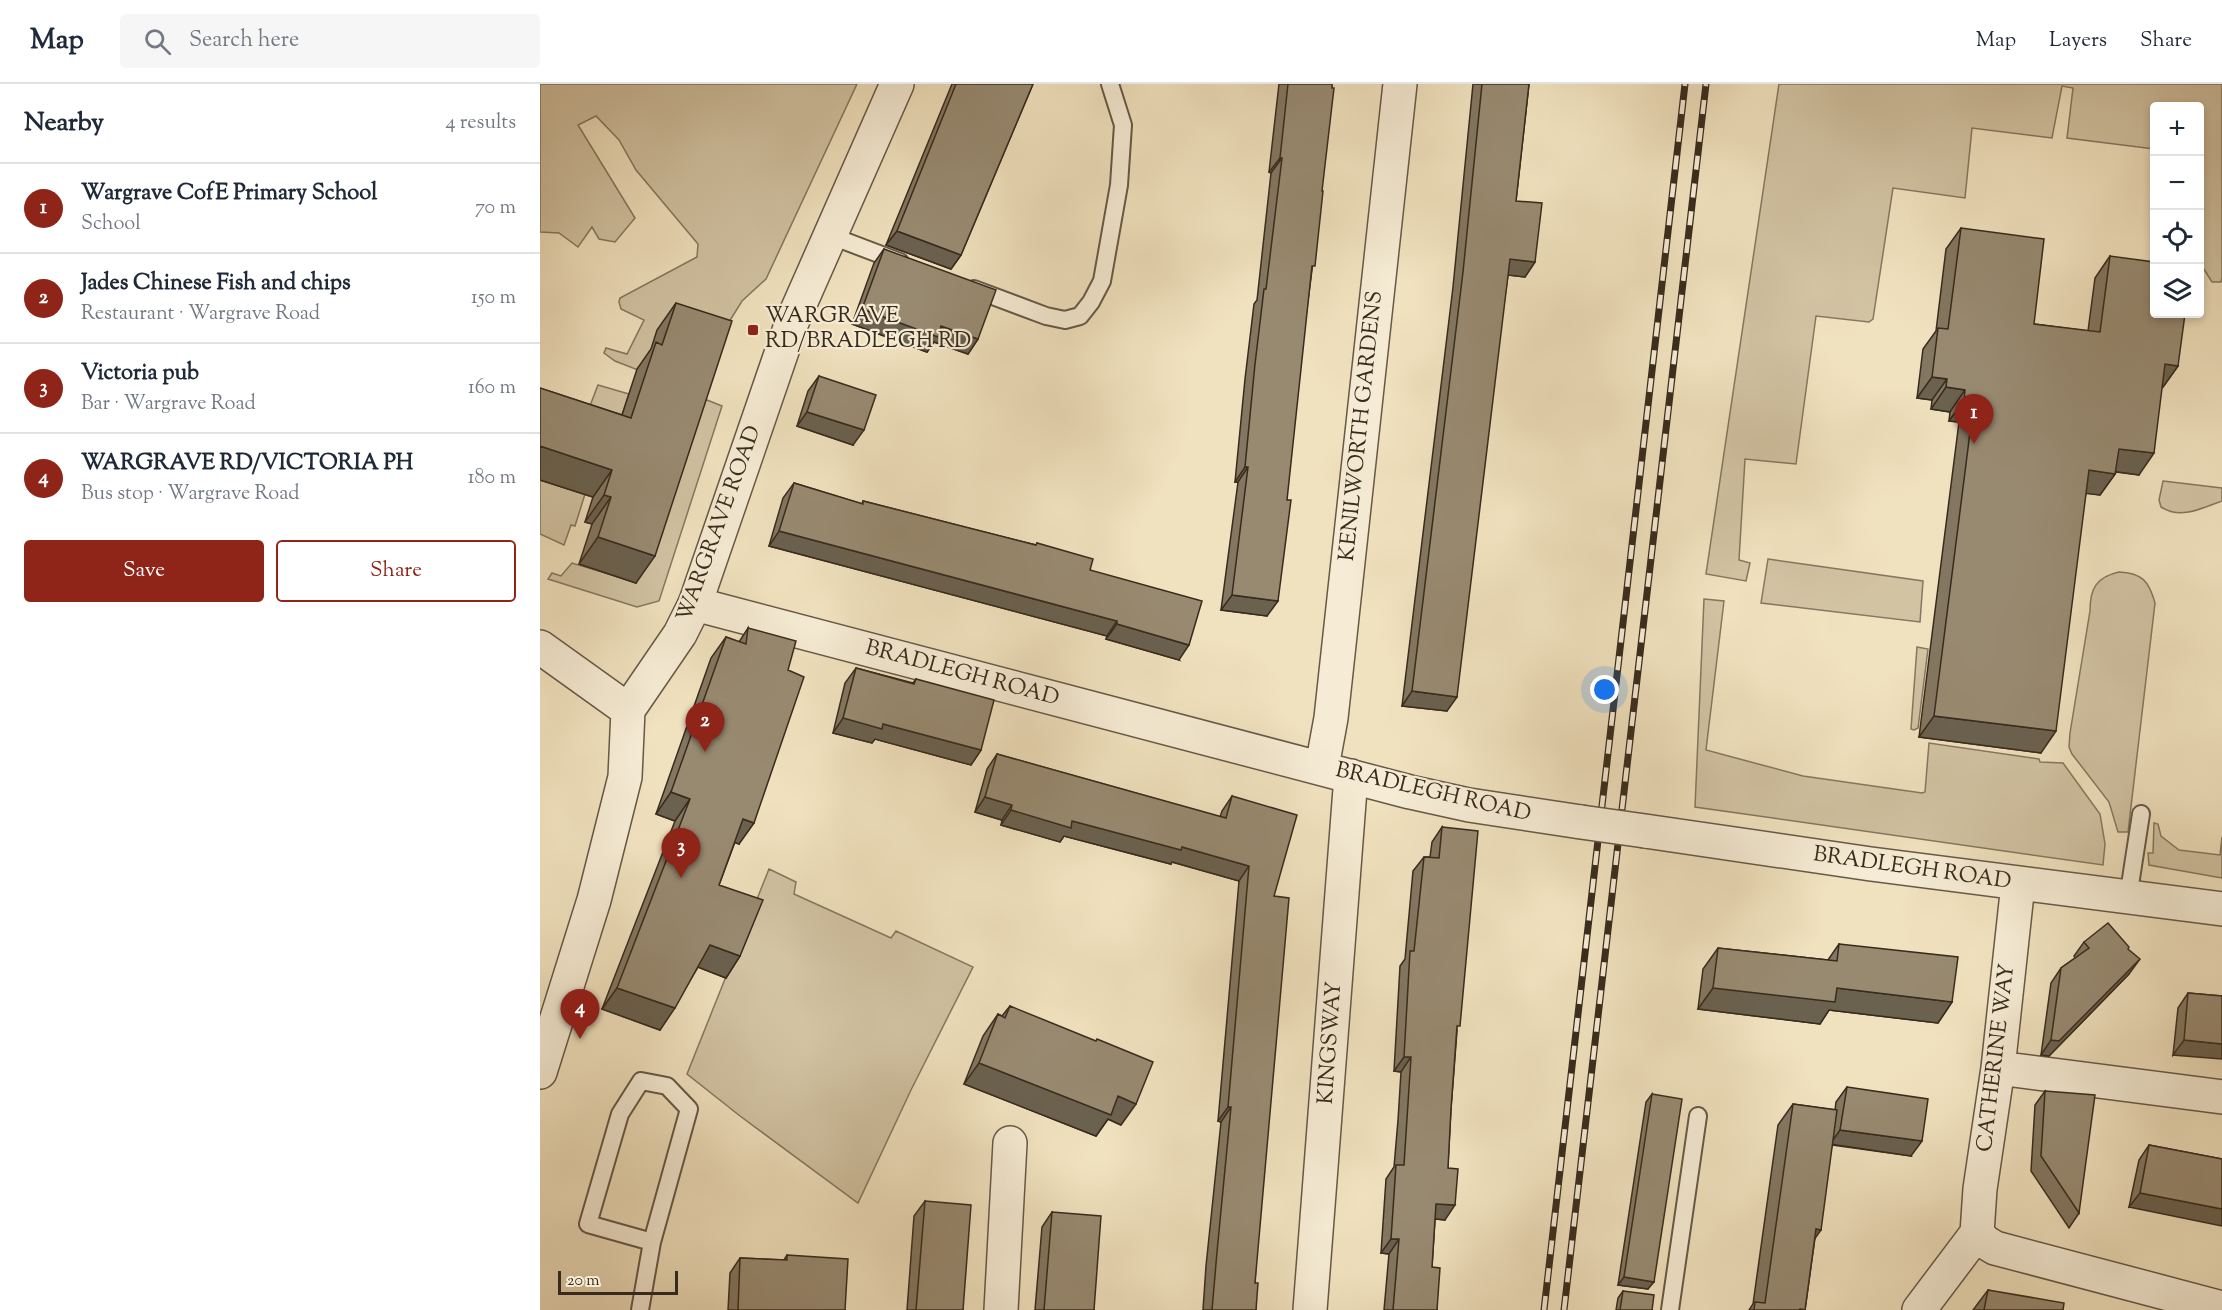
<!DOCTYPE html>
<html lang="en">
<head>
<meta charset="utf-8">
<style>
	body { margin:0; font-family:"Sorts Mill Goudy",serif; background:#f6f6f7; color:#1f2937 }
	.controls { position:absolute; right:18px; top:18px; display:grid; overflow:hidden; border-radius:6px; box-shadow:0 3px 9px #0003 }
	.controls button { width:54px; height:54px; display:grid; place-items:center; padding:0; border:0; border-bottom:2px solid #e0e1e3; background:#fff; color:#1f2937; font:30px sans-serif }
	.scale { position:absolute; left:18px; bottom:15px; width:120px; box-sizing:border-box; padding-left:6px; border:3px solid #382b1d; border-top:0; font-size:16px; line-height:21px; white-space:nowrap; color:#382b1d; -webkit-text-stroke:4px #f6ecd5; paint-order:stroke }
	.you { position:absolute; left:1065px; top:606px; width:21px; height:21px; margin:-15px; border:4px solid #fff; border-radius:50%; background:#1a73e8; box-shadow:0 0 0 9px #1a73e833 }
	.badge { display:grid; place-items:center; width:39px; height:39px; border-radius:50%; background:#8f2418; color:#fff; font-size:20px; font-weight:700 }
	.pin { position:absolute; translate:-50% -50px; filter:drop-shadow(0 2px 3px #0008) }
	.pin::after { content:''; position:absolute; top:32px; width:21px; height:18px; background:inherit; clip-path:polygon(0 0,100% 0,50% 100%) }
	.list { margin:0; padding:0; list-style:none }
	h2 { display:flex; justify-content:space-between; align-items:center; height:78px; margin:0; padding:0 24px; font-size:26px }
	h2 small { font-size:20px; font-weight:400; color:#747a83 }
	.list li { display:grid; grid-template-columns:39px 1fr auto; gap:18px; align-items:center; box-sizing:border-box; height:90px; padding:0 24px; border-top:2px solid #e0e1e3 }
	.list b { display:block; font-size:22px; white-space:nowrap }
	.list p { margin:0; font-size:20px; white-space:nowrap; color:#747a83 }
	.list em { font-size:20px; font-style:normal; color:#747a83 }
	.actions { display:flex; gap:12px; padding:18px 24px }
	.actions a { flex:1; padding:14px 0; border:2px solid #8f2418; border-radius:6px; text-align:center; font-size:21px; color:#8f2418 }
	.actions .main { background:#8f2418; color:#fff }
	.icon { flex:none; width:33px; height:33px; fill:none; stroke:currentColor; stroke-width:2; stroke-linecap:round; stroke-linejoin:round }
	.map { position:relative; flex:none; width:1682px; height:1226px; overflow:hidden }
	header { display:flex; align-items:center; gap:36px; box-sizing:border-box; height:84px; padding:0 30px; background:#fff; border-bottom:2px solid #e0e1e3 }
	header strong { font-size:28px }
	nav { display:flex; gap:33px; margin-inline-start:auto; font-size:21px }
	.search { width:420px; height:54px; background:#f6f6f7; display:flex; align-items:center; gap:15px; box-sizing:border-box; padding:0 21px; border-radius:6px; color:#747a83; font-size:22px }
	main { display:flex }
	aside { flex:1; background:#fff }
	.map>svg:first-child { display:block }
	.green { fill:#d2c3a3; stroke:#857760; stroke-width:1.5 }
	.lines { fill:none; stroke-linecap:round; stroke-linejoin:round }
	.service-casing { stroke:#665946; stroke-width:20 }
	.minor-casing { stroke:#665946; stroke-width:36 }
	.tertiary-casing { stroke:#665946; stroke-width:36 }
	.service { stroke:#f6ecd5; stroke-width:16 }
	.minor { stroke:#f6ecd5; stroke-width:33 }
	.tertiary { stroke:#f6ecd5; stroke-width:33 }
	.rail-casing { stroke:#382b1d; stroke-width:7 }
	.rail { stroke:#f6ecd5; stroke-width:4.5; stroke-dasharray:14; stroke-linecap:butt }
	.minor-bridge-casing { stroke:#665946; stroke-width:36; stroke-linecap:butt }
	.minor-bridge { stroke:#f6ecd5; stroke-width:33 }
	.wall { fill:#837761; stroke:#382b1d; stroke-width:1.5 }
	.shaded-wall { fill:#6a614f; stroke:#382b1d; stroke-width:1.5 }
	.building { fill:#988a71; stroke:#382b1d; stroke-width:1.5 }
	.poi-dot { fill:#8f2418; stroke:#f6ecd5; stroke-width:2 }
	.labels { text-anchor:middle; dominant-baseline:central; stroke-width:4.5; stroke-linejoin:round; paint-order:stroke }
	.poi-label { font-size:22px; fill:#382b1d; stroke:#f6ecd5; text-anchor:start }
	.street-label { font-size:22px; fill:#382b1d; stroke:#f6ecd5 }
</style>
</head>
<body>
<header>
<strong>Map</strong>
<div class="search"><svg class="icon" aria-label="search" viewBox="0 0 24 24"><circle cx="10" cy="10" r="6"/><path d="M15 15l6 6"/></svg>Search here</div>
<nav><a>Map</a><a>Layers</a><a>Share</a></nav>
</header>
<main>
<aside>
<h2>Nearby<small>4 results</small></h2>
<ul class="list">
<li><span class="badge">1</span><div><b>Wargrave CofE Primary School</b><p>School</p></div><em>70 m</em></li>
<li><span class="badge">2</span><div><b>Jades Chinese Fish and chips</b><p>Restaurant · Wargrave Road</p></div><em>150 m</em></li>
<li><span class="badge">3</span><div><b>Victoria pub</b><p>Bar · Wargrave Road</p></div><em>160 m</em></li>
<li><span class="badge">4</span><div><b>WARGRAVE RD/VICTORIA PH</b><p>Bus stop · Wargrave Road</p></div><em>180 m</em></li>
</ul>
<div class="actions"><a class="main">Save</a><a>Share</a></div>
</aside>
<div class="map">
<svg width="1682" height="1226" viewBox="0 0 1682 1226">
	<rect width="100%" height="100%" fill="#f1e2bf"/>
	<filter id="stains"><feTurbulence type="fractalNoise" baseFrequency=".00333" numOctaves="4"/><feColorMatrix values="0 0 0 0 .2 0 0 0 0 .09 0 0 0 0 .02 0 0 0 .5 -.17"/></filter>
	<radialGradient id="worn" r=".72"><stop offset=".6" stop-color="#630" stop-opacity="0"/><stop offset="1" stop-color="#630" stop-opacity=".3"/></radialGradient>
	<path class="green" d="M0 0H317L226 195 202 217 173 264 103 288 75 277 64 269 66 264 87 270 104 236 81 225 79 218 80 214 157 173 158 160 96 86 79 56 56 32 38 41 95 134 75 158 59 155 52 143 38 163 19 149 0 148Z
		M1239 0H1682V194L1681 198H1672L1660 179V22H1614V65L1527 54 1533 4 1522 2 1512 54 1432 44 1425 114 1353 104 1333 235 1329 238 1276 232 1256 380 1205 375 1199 476 1210 479 1206 497 1166 490Z
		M58 301 89 310 72 361 46 332Z
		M157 312 182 322 119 517 97 523 8 495 12 489 21 492 32 479 96 498Z
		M0 396 45 410 35 442 31 441 24 461 0 450Z
		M1623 397 1682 404V417C1662 424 1641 436 1621 423L1619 416Z
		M1228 475 1383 497 1380 538 1221 519Z
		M1579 488C1602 489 1609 497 1615 519L1588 748H1578L1569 718 1532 670 1529 663 1530 649 1550 527C1550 505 1556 493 1579 488Z
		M1164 515 1184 517 1166 666 1263 692 1382 709 1385 708 1389 659 1499 675 1500 678 1523 679 1560 730 1565 760 1563 781 1155 723Z
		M1377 563 1388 565 1378 644 1374 646 1371 645Z
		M1614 739 1618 740 1621 752 1639 766 1680 771 1682 753V794L1609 781 1608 769H1613Z
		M229 785 256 798 254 810 351 854 356 847 433 883 371 1006 318 1119 200 1032 147 990Z"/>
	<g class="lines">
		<g class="service-casing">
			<path id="service" d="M289 151 360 178
				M434 205 506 232 525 236 540 232 551 218 562 197 579 101 583 41 570 0
				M1588 814 1601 730
				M100 1226 112 1158 149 1025 127 1002 101 997 80 1030 48 1140 112 1158
				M1130 1226 1158 1032"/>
		</g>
		<g class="minor-casing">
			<path id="minor" d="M155 520 870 708 929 721 1041 738
				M782 683 791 634 860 0
				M1105 747 1331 780 1682 825
				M1458 984 1682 1013
				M1437 1149 1445 1158 1455 1164 1682 1224
				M461 1226 470 1059
				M770 1226 811 692
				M1379 1226 1437 1149 1440 1105 1458 984 1478 800"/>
		</g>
		<g class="tertiary-casing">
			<path id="tertiary" d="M0 563 88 626
				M0 988 54 816 85 693 88 626 140 550 155 520 252 238 357 0"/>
		</g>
		<use href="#service" class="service"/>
		<use href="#minor" class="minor"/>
		<use href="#tertiary" class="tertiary"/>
		<g class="rail-casing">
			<path id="rail" d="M1004 1226 1145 0
				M1024 1226 1166 0"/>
		</g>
		<use href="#rail" class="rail"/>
		<g class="minor-bridge-casing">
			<path id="minor-bridge" d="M1041 738 1105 747"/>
		</g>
		<use href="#minor-bridge" class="minor-bridge"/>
	</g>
	<path class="wall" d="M412 0H493L421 171 411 185 346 161Z
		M739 0H792L772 186 727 532 681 526 698 398H695L705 295 714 220 717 216 731 89 729 88Z
		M933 0H989L976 117 995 178 985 193 968 191 907 627 862 622 913 203Z
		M1421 144 1494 240 1548 247 1555 194 1570 172 1638 282 1623 303H1622L1599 391 1576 388 1575 390 1560 411 1546 409 1501 669 1379 653 1419 338 1409 337 1410 328 1391 325 1392 316 1377 314 1383 265 1396 247 1406 165Z
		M344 165 438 255 428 270 394 258 387 268 312 240 334 179Z
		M136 219 96 499 39 480 52 440 45 438 53 413 0 396V304L82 331 97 285 111 265 117 246Z
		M279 292 313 361 257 342 268 307Z
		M254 399 322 420 323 417 496 461 497 459 550 486 639 576 566 555 567 552 229 462 243 414Z
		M208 544 199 760 195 758 179 801 200 872 186 894 158 883 120 946 62 925 135 737 116 730 171 574 186 553 199 558Z
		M316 584 373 599 376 595 441 666 431 681 335 655 332 659 293 649 305 599Z
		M457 670 680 733 682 727 692 712 734 812 715 1199 716 1226H663L666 1182 681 1038 678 1037 699 797 632 778 631 780 524 752 520 758 461 741 462 736 435 728 447 685Z
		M902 743 917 947 911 1025 905 1136 895 1135 892 1183 897 1226H844L849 1170 841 1169 846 1095 854 1083 858 1036 861 988 854 987 860 882 865 875 873 787 884 773H890L892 758Z
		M1544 858 1588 865 1589 890 1509 972 1501 971 1511 899 1521 884 1535 874 1534 872Z
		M1299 860 1412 918 1398 939 1289 926 1280 940 1158 925 1163 885 1178 864 1288 876Z
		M1648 909 1682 912 1633 971 1638 924Z
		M470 922 581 1041 568 1035 556 1052 424 1000 443 952 458 930 462 932Z
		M1307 1003 1371 1072 1292 1061 1275 1154 1265 1226H1209L1213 1220 1238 1041 1253 1020 1295 1026 1296 1018Z
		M1505 1007 1539 1129 1529 1144 1491 1087 1495 1021Z
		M1112 1010 1108 1205 1078 1201 1106 1018Z
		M1609 1061 1682 1075 1589 1123 1599 1076Z
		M385 1117 423 1226H367L374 1132Z
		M512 1128 554 1226H495L502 1143Z
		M247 1171 305 1226H188L190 1189 200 1174 244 1176Z
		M1448 1206 1523 1226H1433Z
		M1083 1207 1112 1226H1076L1078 1214Z"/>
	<path class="shaded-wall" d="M740 74H742L731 89 729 88Z
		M357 147 421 171 411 185 346 161Z
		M970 175 995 178 985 193 959 190Z
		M322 225 401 242 438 255 428 270 394 258 387 268 312 240Z
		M1625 280 1638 282 1623 303 1610 302Z
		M1392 293 1407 295 1392 316 1377 314Z
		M1406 303 1425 306 1410 328 1391 325Z
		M1424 316 1434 317 1419 338 1409 337Z
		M267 328 324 346 313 361 257 342Z
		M0 362 72 386 53 413 0 396Z
		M1579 365 1614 369 1599 391 1564 386Z
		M705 383H708L698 398H695Z
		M1549 386 1575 390 1560 411 1534 408Z
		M64 411 71 413 52 440 45 438Z
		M239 447 577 537 567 552 229 462Z
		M58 453 115 472 96 499 39 480Z
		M692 511 738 517 727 532 681 526Z
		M577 540 649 561 639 576 566 555Z
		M872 607 917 613 907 627 862 622Z
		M1394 632 1516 647 1501 669 1379 653Z
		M303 634 343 640 441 666 431 681 335 655 332 659 293 649Z
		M131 708 150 715 135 737 116 730Z
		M445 713 472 721 462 736 435 728Z
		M471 726 532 737 642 763 709 782 699 797 632 778 631 780 524 752 520 758 461 741Z
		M203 735 214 739 199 760 188 756Z
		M170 861 200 872 186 894 155 882Z
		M1600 875 1589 890 1509 972 1501 971 1511 956Z
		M77 904 135 924 120 946 62 925Z
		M1173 904H1297L1412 918 1398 939 1289 926 1280 940 1158 925Z
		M1644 956 1682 960V975L1633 971Z
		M864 973H871L861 988 854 987Z
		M439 979 578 1012 596 1020 581 1041 568 1035 556 1052 424 1000Z
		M688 1023H691L681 1038 678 1037Z
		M1300 1046 1382 1057 1371 1072 1290 1060Z
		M1600 1109 1682 1125V1142L1589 1123Z
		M896 1120 915 1121 905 1136 886 1134Z
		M1276 1145 1281 1146 1266 1167Z
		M851 1155H859L849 1170 841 1169Z
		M1084 1193 1114 1198 1108 1205 1078 1201Z"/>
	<path class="building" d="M416 0H493L421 171 357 147Z
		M748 0H792V4H794L782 107H783L775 182H772L747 416H751L738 517 692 511 708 383H705L715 280 724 205H726L742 74H740Z
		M942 0H989L976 117 1002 119 995 178 970 175 917 613 872 607 923 188Z
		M1421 144 1504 155 1494 240 1560 248 1570 172 1614 178V230H1645L1638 282 1625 280 1614 369 1579 365 1575 390 1549 386 1516 647 1394 632 1434 317 1424 316 1425 306 1406 303 1407 295 1392 293 1398 244 1408 245Z
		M344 165 456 206 438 255 401 242 398 253 322 225Z
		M136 219 192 237 115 472 58 453 71 413 64 411 72 386 0 362V304L91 334 116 258 122 261Z
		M279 292 336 311 324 346 267 328Z
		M254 399 323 420V417L496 461 497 459 553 475 550 486 662 517 649 561 577 540V537L239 447Z
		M208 544 256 557 248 586 264 593 214 739 203 735 179 801 223 816 200 872 170 861 135 924 77 904 150 715 131 708 186 553 206 560Z
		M316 584 374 600 376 595 454 616 441 666 343 640 342 645 303 634Z
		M457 670 686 734 692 712 757 731 734 812 749 814 715 1199H718L716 1226H672L677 1168 691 1023H688L709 782 642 763 641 766 532 737 531 744 471 726 472 721 445 713Z
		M902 743 938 747 920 942H917L911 1025 908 1084 918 1085 915 1121 896 1120 892 1183 900 1184 897 1226H853L859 1155H851L856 1081H864L871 973H864L870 867H874L884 773 899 774Z
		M1568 839 1589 863 1588 865 1600 875 1519 957 1511 956 1521 884 1549 864 1544 858Z
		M1299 860 1418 873 1412 918 1297 904 1295 918 1173 904 1178 864 1297 877Z
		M1648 909 1682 912V960L1644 956Z
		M470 922 556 957 557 955 613 978 596 1020 578 1012 571 1031 439 979 458 930 465 934Z
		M1307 1003 1388 1015 1382 1057 1300 1046Z
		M1505 1007 1555 1011 1539 1129 1501 1072Z
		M1112 1010 1142 1015 1114 1198 1084 1193Z
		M1253 1020 1297 1026 1281 1146 1276 1145 1265 1226 1260 1225V1226H1214L1215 1218 1225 1219Z
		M1609 1061 1682 1075V1125L1600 1109Z
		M385 1117 431 1121 423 1226H376Z
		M512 1128 561 1132 554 1226H504Z
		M247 1171 308 1175 305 1226H198L200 1174 247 1176Z
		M1448 1206 1524 1219 1523 1226H1444Z
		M1083 1207 1114 1211 1112 1226H1080Z"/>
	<rect class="poi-dot" x="207" y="240" width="12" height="12" rx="3"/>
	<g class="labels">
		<g class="poi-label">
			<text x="225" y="233">WARGRAVE<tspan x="225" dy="25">RD/BRADLEGH RD</tspan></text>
		</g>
		<g class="street-label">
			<text transform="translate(822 342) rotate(-84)">KENILWORTH GARDENS</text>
			<text transform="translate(180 440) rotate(-70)">WARGRAVE ROAD</text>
			<text transform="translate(422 590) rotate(15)">BRADLEGH ROAD</text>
			<text transform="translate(893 709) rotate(13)">BRADLEGH ROAD</text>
			<text transform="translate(1372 785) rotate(8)">BRADLEGH ROAD</text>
			<text transform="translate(791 959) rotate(-86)">KINGSWAY</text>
			<text transform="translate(1457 974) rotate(-83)">CATHERINE WAY</text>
		</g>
	</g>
	<rect width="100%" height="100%" filter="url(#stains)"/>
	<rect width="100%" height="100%" fill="url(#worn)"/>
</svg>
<div class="controls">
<button>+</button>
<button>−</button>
<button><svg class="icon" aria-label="locate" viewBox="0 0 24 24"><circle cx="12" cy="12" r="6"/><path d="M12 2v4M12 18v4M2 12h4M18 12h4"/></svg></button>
<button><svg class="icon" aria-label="layers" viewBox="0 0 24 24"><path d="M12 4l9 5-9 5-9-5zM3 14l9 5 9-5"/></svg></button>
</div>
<div class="scale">20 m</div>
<div class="you"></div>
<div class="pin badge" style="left:1434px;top:360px">1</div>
<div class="pin badge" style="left:165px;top:668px">2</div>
<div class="pin badge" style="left:141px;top:794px">3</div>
<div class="pin badge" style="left:40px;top:955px">4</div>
</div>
</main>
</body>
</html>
